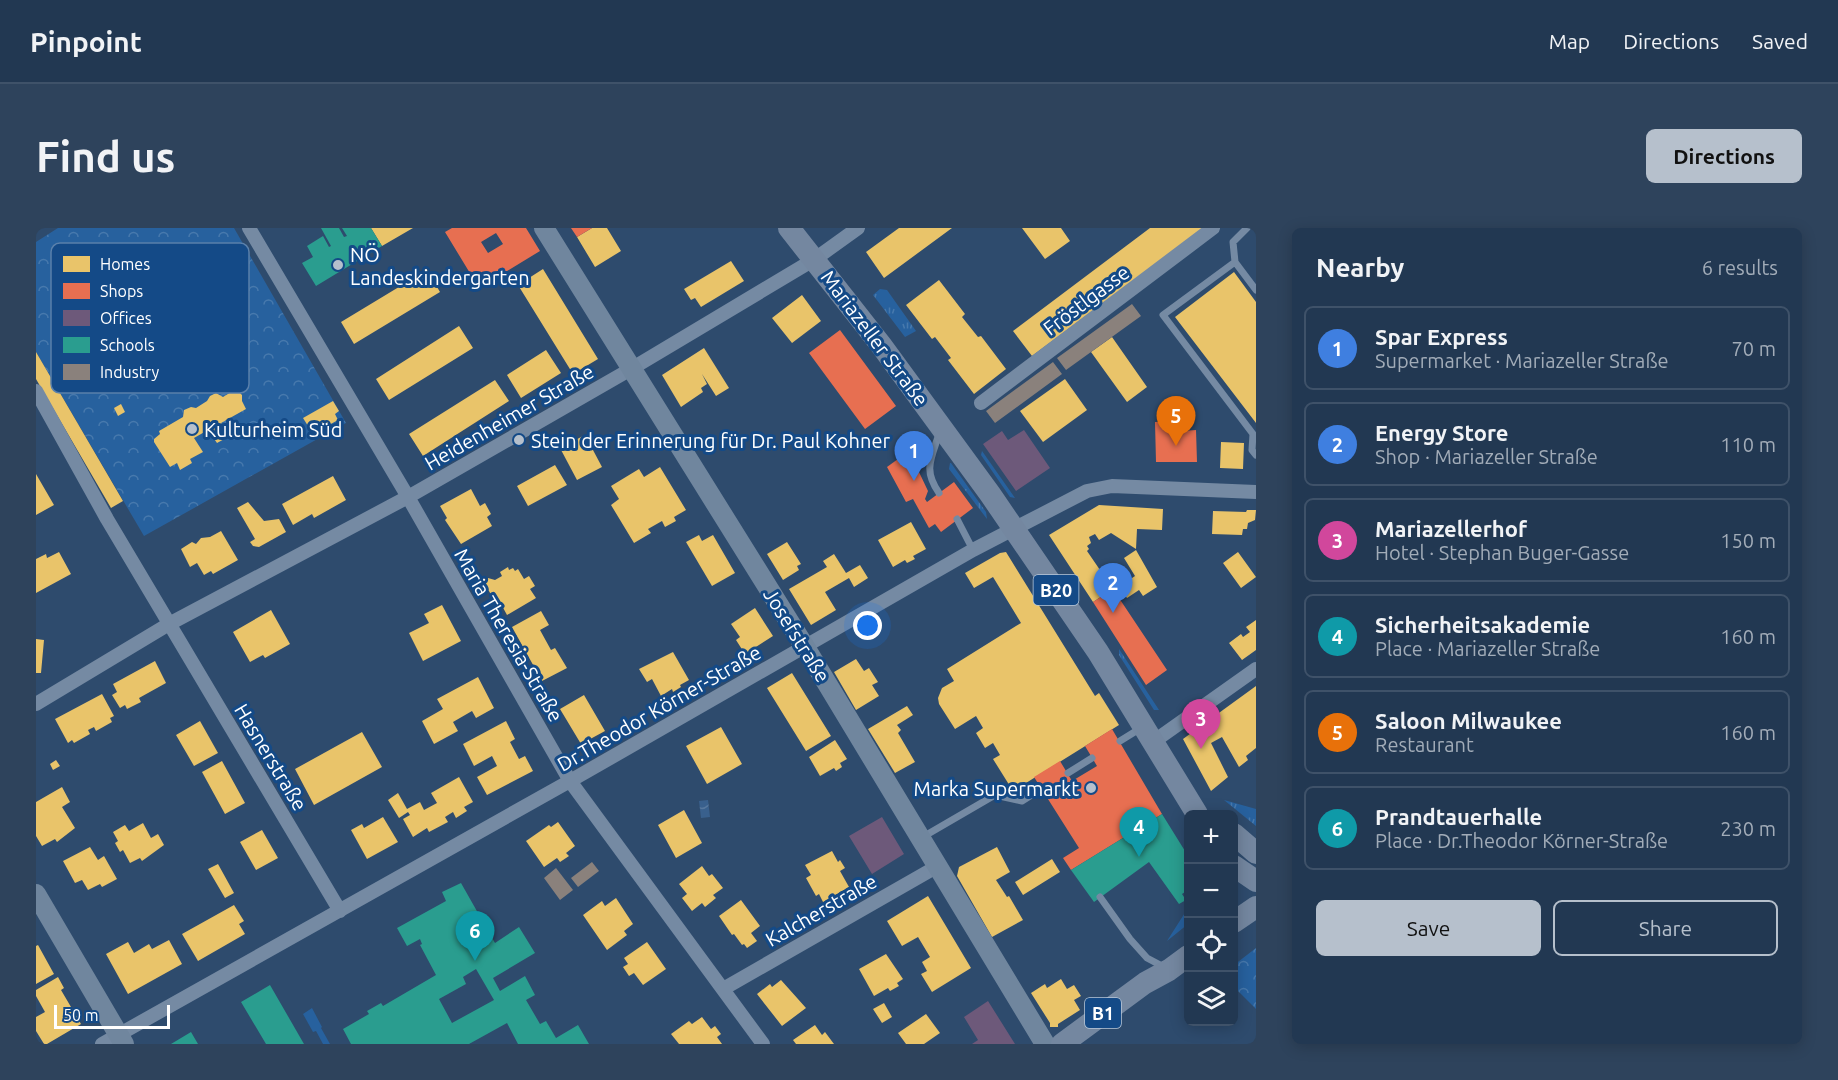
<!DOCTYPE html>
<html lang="en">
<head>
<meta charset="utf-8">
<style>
	body { margin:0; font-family:Ubuntu,sans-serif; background:#2e435c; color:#f1f3f6 }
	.controls { position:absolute; right:18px; bottom:18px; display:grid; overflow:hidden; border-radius:9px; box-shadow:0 3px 15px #0003 }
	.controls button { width:54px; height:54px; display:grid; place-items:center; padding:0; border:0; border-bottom:2px solid #3f5269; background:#223852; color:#f1f3f6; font:30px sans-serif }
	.scale { position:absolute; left:18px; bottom:15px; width:116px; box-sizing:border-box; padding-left:6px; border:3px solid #fff; border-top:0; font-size:16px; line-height:21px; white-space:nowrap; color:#fff; -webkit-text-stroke:4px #144a87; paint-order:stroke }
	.you { position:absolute; left:832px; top:398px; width:21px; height:21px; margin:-15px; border:4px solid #fff; border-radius:50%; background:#1a73e8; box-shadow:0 0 0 9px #1a73e833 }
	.badge { display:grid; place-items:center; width:39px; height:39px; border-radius:50%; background:#b6c0cc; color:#fff; font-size:20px; font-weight:700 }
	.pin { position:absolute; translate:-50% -50px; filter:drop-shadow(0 2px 3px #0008) }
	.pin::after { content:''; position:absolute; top:32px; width:21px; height:18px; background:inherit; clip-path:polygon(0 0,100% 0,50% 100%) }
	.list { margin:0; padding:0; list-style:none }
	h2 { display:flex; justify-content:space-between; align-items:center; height:78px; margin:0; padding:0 24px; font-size:26px }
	h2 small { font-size:20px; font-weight:400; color:#a2acb8 }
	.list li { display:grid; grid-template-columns:39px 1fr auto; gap:18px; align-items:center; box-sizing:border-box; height:84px; margin:0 12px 12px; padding:0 12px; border:2px solid #3f5269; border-radius:9px }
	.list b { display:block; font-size:22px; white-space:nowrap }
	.list p { margin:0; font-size:20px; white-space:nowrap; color:#a2acb8 }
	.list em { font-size:20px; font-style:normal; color:#a2acb8 }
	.actions { display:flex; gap:12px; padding:18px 24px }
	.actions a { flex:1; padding:14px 0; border:2px solid #b6c0cc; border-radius:9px; text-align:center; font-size:21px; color:#b6c0cc }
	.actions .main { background:#b6c0cc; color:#111 }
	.icon { flex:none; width:33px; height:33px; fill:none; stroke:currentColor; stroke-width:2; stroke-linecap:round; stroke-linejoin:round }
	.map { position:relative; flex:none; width:1220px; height:816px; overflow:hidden; border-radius:9px }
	header { display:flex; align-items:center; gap:36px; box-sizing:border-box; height:84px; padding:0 30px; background:#223852; border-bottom:2px solid #3f5269 }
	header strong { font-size:28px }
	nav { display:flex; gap:33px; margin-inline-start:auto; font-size:21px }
	.intro { display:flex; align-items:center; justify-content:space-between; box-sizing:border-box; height:144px; padding:0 36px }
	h1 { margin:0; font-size:42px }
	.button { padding:15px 27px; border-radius:9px; background:#b6c0cc; color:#111; font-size:21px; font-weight:700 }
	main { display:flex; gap:36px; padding:0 36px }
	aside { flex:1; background:#223852; border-radius:9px; box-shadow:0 3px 15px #0003 }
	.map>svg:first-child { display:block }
	.grass { fill:url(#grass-tufts) }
	.park { fill:url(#park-crowns) }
	.pitch { fill:#27619e }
	.water { fill:url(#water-waves) }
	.homes { fill:#e9c46a }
	.shops { fill:#e76f51; fill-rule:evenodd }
	.offices { fill:#6d597a }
	.schools { fill:#2a9d8f; fill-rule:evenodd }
	.industry { fill:#8a817c }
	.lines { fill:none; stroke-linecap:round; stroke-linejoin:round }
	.lane { stroke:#758aa3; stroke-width:7 }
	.street { stroke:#758aa3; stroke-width:14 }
	.secondary { stroke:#70869e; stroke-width:20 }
	.primary { stroke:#7487a0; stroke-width:22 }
	.poi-dot { fill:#b6c0cc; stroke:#144a87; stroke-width:2 }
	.labels { text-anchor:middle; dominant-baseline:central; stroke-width:6; stroke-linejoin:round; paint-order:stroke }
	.shield { fill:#144a87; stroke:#b8c9db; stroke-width:1.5 }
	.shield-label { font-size:18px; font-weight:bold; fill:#fff }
	.poi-label { font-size:20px; fill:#fff; stroke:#144a87; text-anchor:start }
	.street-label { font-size:20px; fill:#fff; stroke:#144a87 }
	.key { fill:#144a87; stroke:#5a80ab; stroke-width:1.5 }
	.key-label { font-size:16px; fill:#fff }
</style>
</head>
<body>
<header>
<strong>Pinpoint</strong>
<nav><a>Map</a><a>Directions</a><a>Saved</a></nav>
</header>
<div class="intro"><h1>Find us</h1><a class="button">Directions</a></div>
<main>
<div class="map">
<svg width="1220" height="816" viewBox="0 0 1220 816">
	<defs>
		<pattern id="grass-tufts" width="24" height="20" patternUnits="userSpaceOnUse" patternTransform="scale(1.5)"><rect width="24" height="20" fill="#27619e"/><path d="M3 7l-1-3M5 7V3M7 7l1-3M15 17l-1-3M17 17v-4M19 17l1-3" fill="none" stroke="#4779ad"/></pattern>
		<pattern id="park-crowns" width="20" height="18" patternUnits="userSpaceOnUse" patternTransform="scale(1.5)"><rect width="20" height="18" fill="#27619e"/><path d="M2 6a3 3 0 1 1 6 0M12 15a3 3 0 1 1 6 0" fill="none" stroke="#4779ad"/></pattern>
		<pattern id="water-waves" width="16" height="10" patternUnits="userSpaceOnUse" patternTransform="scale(1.5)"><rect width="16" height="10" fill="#39608d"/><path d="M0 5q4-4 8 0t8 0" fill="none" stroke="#57789e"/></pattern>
	</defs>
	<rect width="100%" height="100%" fill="#2e4b6d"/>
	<path class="grass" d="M844 61 851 62 880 103 869 109 837 67Z
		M946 223 979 270 974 269 945 227Z
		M914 235H915L950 284 951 291 913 241Z
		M1083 421 1123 482H1118L1083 427Z
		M1188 572 1220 581V598Z
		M1152 680V696L1131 713Z"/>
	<path class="park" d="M22 0H198L310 195 108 308 0 124V14Z
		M1220 720V781L1198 759V737Z"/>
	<path class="pitch" d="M276 780 286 799 285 800 294 816H287L280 803 277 804 267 786Z"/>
	<path class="water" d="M672 572 674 589 665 590 663 573Z"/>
	<path class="homes" d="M335 0H377L346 18Z
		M556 0H571L585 23 559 39 541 9Z
		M863 0H916L848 50 830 24Z
		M986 0H1025L1034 13 1009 31Z
		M1114 0H1168L996 128 977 103Z
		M695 33 708 53 665 79 659 70 655 72 648 61Z
		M507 41 562 131 537 146 482 57Z
		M391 42 404 64 318 116 305 94Z
		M1198 44 1220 74V195L1139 89Z
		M903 52 929 86 926 89 942 109 945 108 970 141 938 166 912 132 915 130 899 109 896 111 870 77Z
		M766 67 785 93 756 115 736 90Z
		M423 98 437 120 353 172 340 151Z
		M1076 109 1111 159 1091 174 1055 124Z
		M668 120 693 160 680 168 666 146 671 156 665 160 667 164 645 179 626 147Z
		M510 122 525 145 485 170 471 147Z
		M0 124 87 273 75 280 0 151Z
		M1029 151 1051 182 1007 214 984 183Z
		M459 152 473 173 387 228 373 206Z
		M200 161 206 167V173L210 181 185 195 192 209 181 215 172 202 158 210 167 224 154 231 156 235 144 242 141 235 134 239 118 214V211L124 206 123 203 147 189 148 182 155 179 160 180 171 173 174 168 180 165 187 169Z
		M297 173 303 183 299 186 302 192 277 206 267 190Z
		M85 176 89 184 82 188 78 180Z
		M549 207 566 239 541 252 524 220Z
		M1185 214 1208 215 1207 241 1184 240Z
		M519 237 531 257 492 278 481 258Z
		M624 239 650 282 638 289 640 293 629 299 626 293 612 301 615 305 598 315 575 277 583 271 575 258 603 241 608 249Z
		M0 246 18 277 0 287Z
		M297 248 310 272 278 290 276 286 257 297 246 276Z
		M435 261 444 278 449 275 455 286 451 289 456 298 425 316 409 292 411 290 404 278Z
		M212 274 228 293 243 291 250 304 223 319 217 318 214 314 219 311 201 280Z
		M1063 277 1127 281 1126 302 1101 301 1100 321 1075 305 1063 312 1059 306 1053 309 1055 315 1051 318 1053 321 1051 323 1064 342 1067 340 1080 359 1057 374 1013 307Z
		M1211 282H1220L1219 292 1212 295 1211 301H1207L1206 307 1176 306 1177 283 1210 284Z
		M875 294 890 321 877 328 879 331 871 335 869 332 857 339 842 312Z
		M185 303 202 332 177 346 175 343 168 347 161 335 154 339 145 321 156 314 160 316 165 310 174 309Z
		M663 307 666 313 677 307 699 345 676 358 650 314Z
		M751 314 765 336 761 338 763 342 747 352 731 326Z
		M1100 322 1121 359 1107 368 1103 362 1091 370 1083 359 1099 348 1088 330Z
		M23 324 35 346 0 365V331L10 326 11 330Z
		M970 324 1059 468 1063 465 1083 497 977 563 957 531 964 527 957 515 949 520 940 505 947 500 940 488 919 501 903 476 902 470 906 460 918 453 911 441 985 395 957 349 938 360 929 345 964 325Z
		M1202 324 1220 349 1205 360 1187 335Z
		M798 326 810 345 824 337 832 350 818 359 813 350 789 364 800 382 775 397 753 361 791 339 787 333Z
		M472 339 473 342 477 340 479 343 482 341 488 351 493 348 499 358 494 361 500 370 471 387 465 376 461 378 453 363 448 361 452 350 459 352 466 348 464 344Z
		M406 377 425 413 387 433 373 405 393 395 388 386Z
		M719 380 737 408 709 426 700 412 704 409 695 396Z
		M235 382 254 416 229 430 227 427 214 434 197 404Z
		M505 383 513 397 504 402 515 422 519 420 531 440 506 453 476 399Z
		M1220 392V422L1206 432 1193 415 1205 406 1207 409 1214 404 1210 399Z
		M0 411 8 412 5 445H0Z
		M637 424 653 452 644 457 645 459 637 464 636 461 625 468 616 451 611 454 603 441Z
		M820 431 828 443 833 440 842 454 836 457 843 468 820 482 798 444Z
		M119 433 130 455 103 470 105 474 91 481 89 477 84 480 76 467 81 464 77 456Z
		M756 445 795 508 770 523 731 460Z
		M442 449 458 480 440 490 436 483 417 494 422 503 398 516 386 493 407 481 401 471Z
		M1220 458V520L1210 528 1212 532 1203 539 1186 509 1175 515 1192 549 1175 563 1147 511Z
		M66 466 78 488 74 490 76 494 60 503 58 499 52 502 54 506 38 515 36 512 32 515 19 491Z
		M548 467 569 503 545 516 524 481Z
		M871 478 877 487 861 497 865 502 862 505 879 534 859 545 832 501Z
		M164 493 182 525 158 538 140 507Z
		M470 493 479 511 474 514 483 531 489 528 497 543 451 567 441 549 461 538 456 528 438 538 427 516Z
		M685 499 706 536 671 556 650 518Z
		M326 504 346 539 278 577 259 541Z
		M799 512 811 531 804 535 806 539 800 543 798 540 784 548 773 529Z
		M20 532 24 538 17 542 14 536Z
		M186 533 209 575 189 586 166 544Z
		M423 549 437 574 428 579 431 583 420 590 417 584 409 589 412 594 393 604 391 600 377 609 367 591 374 587 372 584 363 590 352 572 362 565 371 581 384 574 388 582 401 575 395 565Z
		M26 559 34 574 26 579 39 600 21 614 19 611 6 618 0 608V574Z
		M648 582 666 615 640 630 622 597Z
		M347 589 362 614 331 631 315 602 326 596 328 600Z
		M522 594 539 618 530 625 533 628 524 634 521 630 508 639 490 613 513 597 515 599Z
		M107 595 115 610 122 606 128 617 106 633 104 630 94 635 87 622 84 624 79 615 82 613 77 604 89 597 93 603Z
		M226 602 242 630 220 642 204 614Z
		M54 619 62 632 68 628 81 651 66 659 64 656 52 662 46 652 39 655 27 633Z
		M961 619 974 644 960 652 971 669 973 668 987 692 956 709 921 648 923 639Z
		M796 623 802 634 804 632 809 640 804 643 813 659 787 674 783 666 780 668 770 650 775 647 769 637Z
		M1016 631 1024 644 987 667 979 654Z
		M182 636 198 665 189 670 172 641Z
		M666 638 673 648 676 646 687 660 677 667 680 670 669 679 666 675 656 683 646 670 651 666 643 656Z
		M892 668 935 740 896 764 885 746 891 743 886 734 894 729 882 709 866 718 851 693Z
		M580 670 597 696 588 703 591 707 571 722 547 687 566 673 569 678Z
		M705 672 724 698 715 705 721 713 711 720 708 716 706 717 698 706 696 707 683 688Z
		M198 677 208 693 203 696 209 706 162 733 146 706Z
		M133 712 146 736 92 766 70 726 92 714 98 725 113 716 116 721Z
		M611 714 630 741 607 757 598 745 593 748 587 739 592 736 588 730Z
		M2 717 18 746 0 756V718Z
		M850 726 867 751 861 755 863 758 854 763 852 760 838 768 823 741Z
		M22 749 28 760 25 762 45 796 11 816H8L0 803V789L9 784 0 768V762Z
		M1025 751 1031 761 1038 757 1045 768 1038 772 1044 782 1022 796V799H1014V795L995 765 1009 756 1011 760Z
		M745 752 770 780 746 798 721 766 734 756 736 759Z
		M848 775 856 789 846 795 837 781Z
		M890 786 904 805 888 816H870L862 805Z
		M666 789 675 801 679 798 685 806 681 809 686 816H643L635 806 653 793 656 796Z
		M779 797 786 807 789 804 798 816H760L757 812Z"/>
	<path class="shops" d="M416 0H490L504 23 443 60 409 4ZM460 5 467 16 452 25 445 14Z
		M535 0H556L541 9Z
		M804 102 860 178 829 201 773 125Z
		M1146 193V203L1160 202 1161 234H1120L1119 194Z
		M873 223 892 263 889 271 891 274 918 254 937 280 905 304 899 296 893 300 877 271 870 274 851 239Z
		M1077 361 1131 442 1110 457 1057 374Z
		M1076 501 1126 586 1035 642 1027 630 1043 620 998 549 1024 533 1036 553 1061 538 1049 518Z"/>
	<path class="offices" d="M988 202 1014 240 980 263 947 216 966 203 972 212Z
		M846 589 868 626 836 646 813 608Z
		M952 773 979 816H936L942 812 928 789Z"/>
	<path class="schools" d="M285 0H303L308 9 311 8 306 0H335L346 18 280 58 266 35 277 29 271 18 287 8 293 19 295 18Z
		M1126 586 1149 623V635L1152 640V662L1146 666 1150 672 1143 676 1113 634 1058 674 1035 642Z
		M425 655 459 715 483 699 499 725 457 750 464 763 489 748 499 767 490 772 504 796 510 793 520 810 542 797 553 816H482L471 795 433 816H315L307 801 333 786 331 783 345 775 347 778 400 747 384 717 386 716 384 711 371 718 361 700 410 673 406 664ZM440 741 458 772 416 795 403 771 430 756 427 749Z
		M234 757 268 816H230L205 774Z
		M155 804 162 816H135Z"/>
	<path class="industry" d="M1096 76 1105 88 1030 142 1021 130Z
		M1017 134 1026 146 959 195 950 183Z
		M556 634 563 643 542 659 535 650Z
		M520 640 537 662 524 672 508 650Z"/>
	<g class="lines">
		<path class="lane" d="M1199 34 1197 14 1211 0
			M1220 62 1199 34 1127 87 1217 206 1216 222 1220 227
			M903 265C887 242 895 231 903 206
			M921 291 937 322
			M1084 513 1105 500
			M1032 545 1056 530
			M885 610 959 567 986 573 1005 561
			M1064 669 1094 711 1111 730 1128 739"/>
		<path class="street" d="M213 0 372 269 534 553 727 816
			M0 163 71 291 304 683
			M945 175 1177 0
			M0 476 133 396 372 269 595 141 779 31 822 0
			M1117 514 1220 441
			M687 761 902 638
			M66 816 534 553 937 322 1051 263 1076 258 1220 264"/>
		<path class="secondary" d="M508 0 769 419 1009 816
			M0 666 88 816"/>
		<path class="primary" d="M753 0 845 117 954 266 1062 424 1161 586
			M1198 606 1220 625
			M1198 638 1220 653
			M1198 694 1220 679
			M1026 816 1109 755 1133 742 1152 728"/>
	</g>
	<g class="poi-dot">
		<circle cx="302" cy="37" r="6"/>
		<circle cx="156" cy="201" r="6"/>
		<circle cx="483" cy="212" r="6"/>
		<circle cx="1055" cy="560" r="6"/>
	</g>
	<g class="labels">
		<g class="shield">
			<rect x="997.5" y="347" width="45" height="30" rx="4.5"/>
			<rect x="1049" y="770" width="36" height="30" rx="4.5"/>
		</g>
		<g class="shield-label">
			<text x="1020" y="362">B20</text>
			<text x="1067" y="785">B1</text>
		</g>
		<g class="poi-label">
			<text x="314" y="26">NÖ<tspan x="314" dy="23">Landeskindergarten</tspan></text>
			<text x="168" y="201">Kulturheim Süd</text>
			<text x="495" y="212">Stein der Erinnerung für Dr. Paul Kohner</text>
			<text x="1043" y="560" text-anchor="end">Marka Supermarkt</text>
		</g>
		<g class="street-label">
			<text transform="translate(1050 72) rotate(-37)">Fröstlgasse</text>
			<text transform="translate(839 110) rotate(53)">Mariazeller Straße</text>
			<text transform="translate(473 189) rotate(-30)">Heidenheimer Straße</text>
			<text transform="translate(473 407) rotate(60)">Maria Theresia-Straße</text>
			<text transform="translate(761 407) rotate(58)">Josefstraße</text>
			<text transform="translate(623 480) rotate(-30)">Dr.Theodor Körner-Straße</text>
			<text transform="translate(235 529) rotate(59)">Hasnerstraße</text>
			<text transform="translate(785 682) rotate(-30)">Kalcherstraße</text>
		</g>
	</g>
	<rect x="15" y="15" width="198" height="150" rx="9" class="key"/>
	<rect x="27" y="28" width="27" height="16" fill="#e9c46a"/>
	<rect x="27" y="55" width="27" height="16" fill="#e76f51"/>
	<rect x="27" y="82" width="27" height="16" fill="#6d597a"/>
	<rect x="27" y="109" width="27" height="16" fill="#2a9d8f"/>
	<rect x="27" y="136" width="27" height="16" fill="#8a817c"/>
	<g class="key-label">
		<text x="64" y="42">Homes</text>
		<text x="64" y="69">Shops</text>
		<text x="64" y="96">Offices</text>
		<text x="64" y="123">Schools</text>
		<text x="64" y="150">Industry</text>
	</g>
</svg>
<div class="controls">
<button>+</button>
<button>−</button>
<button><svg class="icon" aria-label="locate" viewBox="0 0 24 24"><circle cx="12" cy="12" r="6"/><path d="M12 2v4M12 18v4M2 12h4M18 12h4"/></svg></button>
<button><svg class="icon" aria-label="layers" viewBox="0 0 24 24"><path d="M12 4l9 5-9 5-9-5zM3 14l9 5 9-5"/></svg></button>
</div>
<div class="scale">50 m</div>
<div class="you"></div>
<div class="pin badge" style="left:878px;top:253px;background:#3f7fe0">1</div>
<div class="pin badge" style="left:1077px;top:385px;background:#3f7fe0">2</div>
<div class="pin badge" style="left:1165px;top:521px;background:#d1479c">3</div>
<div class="pin badge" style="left:1103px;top:629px;background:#0f9aa8">4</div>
<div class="pin badge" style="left:1140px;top:218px;background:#e8710a">5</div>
<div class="pin badge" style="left:439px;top:733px;background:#0f9aa8">6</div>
</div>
<aside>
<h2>Nearby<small>6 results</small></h2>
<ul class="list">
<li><span class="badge" style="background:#3f7fe0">1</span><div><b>Spar Express</b><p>Supermarket · Mariazeller Straße</p></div><em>70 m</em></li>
<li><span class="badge" style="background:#3f7fe0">2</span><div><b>Energy Store</b><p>Shop · Mariazeller Straße</p></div><em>110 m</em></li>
<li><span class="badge" style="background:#d1479c">3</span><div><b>Mariazellerhof</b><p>Hotel · Stephan Buger-Gasse</p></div><em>150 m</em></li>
<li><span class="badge" style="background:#0f9aa8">4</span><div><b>Sicherheitsakademie</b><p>Place · Mariazeller Straße</p></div><em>160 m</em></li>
<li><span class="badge" style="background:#e8710a">5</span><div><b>Saloon Milwaukee</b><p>Restaurant</p></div><em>160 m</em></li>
<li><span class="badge" style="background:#0f9aa8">6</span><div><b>Prandtauerhalle</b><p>Place · Dr.Theodor Körner-Straße</p></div><em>230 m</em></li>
</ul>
<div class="actions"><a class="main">Save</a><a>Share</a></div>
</aside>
</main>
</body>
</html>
